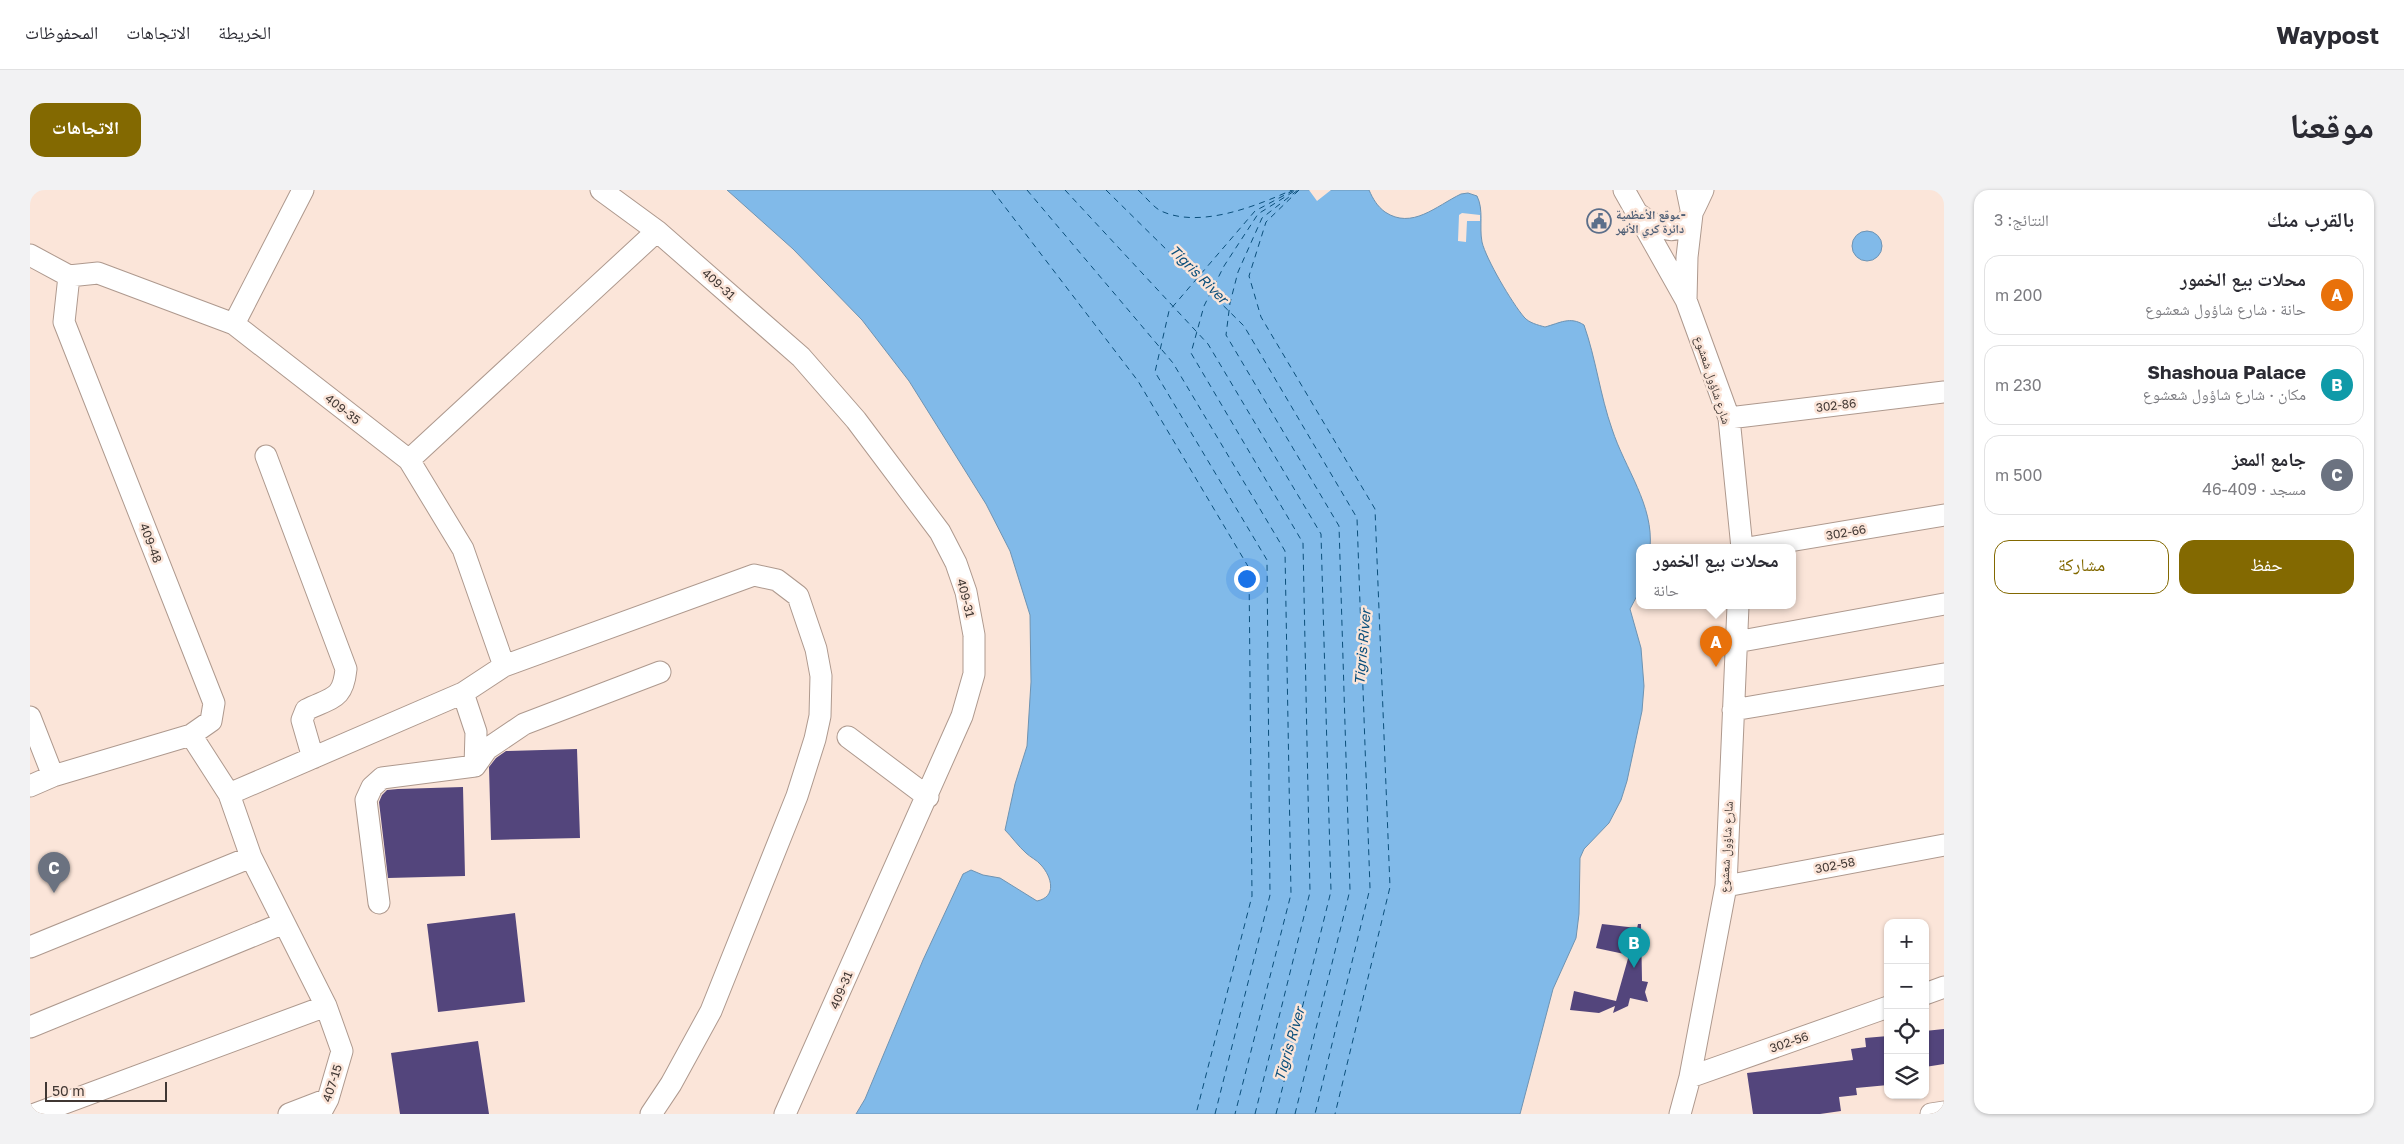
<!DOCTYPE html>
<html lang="ar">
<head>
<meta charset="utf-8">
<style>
	body { margin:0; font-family:"Golos Text","Noto Naskh Arabic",sans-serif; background:#f2f2f3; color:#2b2b33; direction:rtl }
	.controls { position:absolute; right:15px; bottom:15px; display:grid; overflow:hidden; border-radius:10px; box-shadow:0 1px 4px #0004 }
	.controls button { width:45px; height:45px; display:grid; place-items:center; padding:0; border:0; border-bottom:1px solid #e1e1e2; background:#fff; color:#2b2b33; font:25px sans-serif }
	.scale { position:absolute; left:15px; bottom:12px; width:122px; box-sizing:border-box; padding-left:5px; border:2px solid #403733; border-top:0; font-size:14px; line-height:18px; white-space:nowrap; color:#403733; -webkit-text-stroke:4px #fbe5d9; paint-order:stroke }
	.you { position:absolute; left:1216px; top:388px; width:18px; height:18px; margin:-12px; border:4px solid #fff; border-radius:50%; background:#1a73e8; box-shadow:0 0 0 8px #1a73e833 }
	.badge { display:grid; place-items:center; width:32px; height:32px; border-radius:50%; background:#836901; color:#fff; font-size:16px; font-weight:700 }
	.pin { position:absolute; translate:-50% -41px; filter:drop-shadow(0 1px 2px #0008) }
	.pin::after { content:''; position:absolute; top:26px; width:18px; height:15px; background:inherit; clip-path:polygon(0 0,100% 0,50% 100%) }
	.popup { position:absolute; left:1606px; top:354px; width:160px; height:65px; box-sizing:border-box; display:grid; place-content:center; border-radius:10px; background:#fff; filter:drop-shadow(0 1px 4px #0005); font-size:16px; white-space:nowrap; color:#7c7c81 }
	.popup b { font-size:19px; color:#2b2b33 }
	.popup::after { content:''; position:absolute; left:50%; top:100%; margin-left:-10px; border:10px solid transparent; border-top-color:#fff }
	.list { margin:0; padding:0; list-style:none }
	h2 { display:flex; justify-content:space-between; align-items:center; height:65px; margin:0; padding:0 20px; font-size:21px }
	h2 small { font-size:16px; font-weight:400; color:#7c7c81 }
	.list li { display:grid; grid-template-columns:32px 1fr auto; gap:15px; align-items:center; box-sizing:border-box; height:80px; margin:0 10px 10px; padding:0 10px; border:1px solid #e1e1e2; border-radius:15px }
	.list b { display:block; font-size:19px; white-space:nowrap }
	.list p { margin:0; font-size:16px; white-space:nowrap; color:#7c7c81 }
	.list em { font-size:16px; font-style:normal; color:#7c7c81 }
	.actions { display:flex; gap:10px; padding:15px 20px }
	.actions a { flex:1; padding:11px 0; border:1px solid #836901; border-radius:15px; text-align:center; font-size:18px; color:#836901 }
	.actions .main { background:#836901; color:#fff }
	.icon { flex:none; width:28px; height:28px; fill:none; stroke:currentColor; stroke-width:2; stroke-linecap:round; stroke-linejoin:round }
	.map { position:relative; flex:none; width:1914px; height:924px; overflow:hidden; direction:ltr; border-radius:15px }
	header { display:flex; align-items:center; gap:30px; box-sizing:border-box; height:70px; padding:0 25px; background:#fff; border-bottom:1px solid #e1e1e2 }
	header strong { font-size:24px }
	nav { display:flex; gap:28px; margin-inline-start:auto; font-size:18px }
	.intro { display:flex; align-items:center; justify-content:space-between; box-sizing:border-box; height:120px; padding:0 30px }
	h1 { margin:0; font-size:35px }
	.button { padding:12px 22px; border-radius:15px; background:#836901; color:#fff; font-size:18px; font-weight:700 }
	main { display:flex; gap:30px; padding:0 30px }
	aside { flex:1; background:#fff; border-radius:15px; box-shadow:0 1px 4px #0004 }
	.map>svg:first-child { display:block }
	.water { fill:#81bae9; stroke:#6e93b2 }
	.pier { fill:#fbe5d9 }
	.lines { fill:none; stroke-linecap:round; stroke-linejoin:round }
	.ferry { stroke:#0b4f7b; stroke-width:1; stroke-dasharray:6 5; stroke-linecap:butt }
	.building { fill:#53457c }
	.minor-casing { stroke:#ae998e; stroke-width:23 }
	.minor { stroke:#fff; stroke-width:21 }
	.labels { text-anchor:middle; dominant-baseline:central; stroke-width:5; stroke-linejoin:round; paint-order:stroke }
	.service-label { font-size:12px; font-weight:bold; fill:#4e5e75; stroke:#fbe5d9; text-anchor:start }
	.street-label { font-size:12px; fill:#403733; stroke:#fbe5d9 }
	.water-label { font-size:14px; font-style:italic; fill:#0b4f7b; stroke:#fbe5d9 }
</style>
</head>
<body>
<header>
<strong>Waypost</strong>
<nav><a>الخريطة</a><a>الاتجاهات</a><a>المحفوظات</a></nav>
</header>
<div class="intro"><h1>موقعنا</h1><a class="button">الاتجاهات</a></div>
<main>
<aside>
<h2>بالقرب منك<small>النتائج: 3</small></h2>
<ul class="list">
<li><span class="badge" style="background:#e8710a">A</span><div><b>محلات بيع الخمور</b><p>حانة · شارع شاؤول شعشوع</p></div><em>200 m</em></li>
<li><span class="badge" style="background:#0f9aa8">B</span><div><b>Shashoua Palace</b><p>مكان · شارع شاؤول شعشوع</p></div><em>230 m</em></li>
<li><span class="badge" style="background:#6b7280">C</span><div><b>جامع المعز</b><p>مسجد · 409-46</p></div><em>500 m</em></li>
</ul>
<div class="actions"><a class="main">حفظ</a><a>مشاركة</a></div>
</aside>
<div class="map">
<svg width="1914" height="924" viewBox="0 0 1914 924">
	<rect width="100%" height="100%" fill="#fbe5d9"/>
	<path class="water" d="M697 0H1339C1343 9 1347 16 1355 22 1382 40 1406 16 1431 4L1438 3 1447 6C1454 20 1449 36 1452 52 1456 69 1482 113 1494 127 1499 133 1508 135 1515 137 1530 133 1540 126 1554 135 1566 169 1570 205 1582 239 1595 279 1624 315 1620 358H1610V400L1600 419 1611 458 1614 496 1612 521 1597 591 1591 610 1579 633 1554 659 1550 668 1549 724 1546 748 1523 799 1490 924H826L835 909 893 770 933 684 941 680 953 685 970 688 1007 711C1027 707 1022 687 1011 675 1007 670 1000 667 996 663 988 656 982 647 975 640L985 594 997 556 1001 492 1000 425 980 361 956 314 879 191 832 130 763 59Z
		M1822 56a15 15 0 1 1 30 0a15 15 0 1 1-30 0Z"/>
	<path class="pier" d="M1279 0H1301L1287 11Z
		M1432 23 1450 25V31H1437L1436 52 1428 51 1429 25Z"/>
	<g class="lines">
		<path class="ferry" d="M962 0 1108 191 1219 378 1222 706 1166 924
			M997 0 1143 173 1255 361 1261 704 1205 924
			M1035 0 1178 154 1291 344 1301 701 1246 924
			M1076 0 1214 136 1327 328 1340 698 1285 924
			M1108 0C1115 6 1123 17 1131 21 1170 39 1226 16 1262 0
			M1269 0 1236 32 1219 86 1231 127 1345 319 1360 697 1305 924
			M1185 924 1240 705 1237 370 1125 182 1139 121 1225 21 1264 0
			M1225 924 1280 702 1273 353 1161 163 1174 116 1194 76 1228 24 1266 0
			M1265 924 1320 700 1309 336 1196 145 1200 113 1208 82 1232 28 1268 0"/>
	</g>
	<path class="building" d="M547 559 550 648 461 650 459 577 466 568 476 561Z
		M433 597 435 686 358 688 349 612 352 605 357 600 368 599Z
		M485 723 495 812 408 822 397 734Z
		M1572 734 1607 738 1608 734H1611L1612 791 1618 792 1615 802 1618 812 1600 808 1598 816 1583 823 1585 816 1569 823 1540 820 1544 801 1586 811 1599 765 1566 758Z
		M1914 839V874L1895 877V841Z
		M1858 846V895L1826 898 1827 905 1809 907 1811 921 1790 924H1723L1717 883 1823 870 1821 859 1836 857 1835 848Z
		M448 851 459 924H370L361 863Z"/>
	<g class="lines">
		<g class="minor-casing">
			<path id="minor" d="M571 0 627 41 771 167 826 230 910 342 926 373 936 402 944 445V484L932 526 755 924
				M1594 0 1656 110
				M1657 0 1662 24 1657 67 1656 110 1699 228 1712 358
				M1610 25C1650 54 1656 37 1673 0
				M0 65 39 86
				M39 86 34 132 184 513 181 531 161 545 199 604 221 667 296 816 312 861 298 909 290 924
				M39 86 68 83 204 134 379 270 433 359 474 476
				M204 134 273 0
				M1699 228 1914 202
				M236 266 316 479C313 510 302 507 276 520L272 530 283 568
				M379 270 627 41
				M1718 358 1914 325
				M1706 452 1914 414
				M433 503 446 542 445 576
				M1703 520 1914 484
				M0 527 23 586
				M818 547 898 607
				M0 596 23 586 161 545
				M199 604 433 503 474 476 724 385 747 390 768 406 786 459 791 486 790 526 785 549 767 606 681 821 641 894 621 924
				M1696 696 1914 655
				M349 713 336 610 342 597 352 588 445 576 457 559 494 534 630 482
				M0 757 221 667
				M1895 804 1914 797
				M0 837 254 733
				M1660 887 1858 817
				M5 924 296 816
				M259 924 298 909
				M1650 924 1660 887 1696 696 1708 416
				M1901 924 1914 922"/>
		</g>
		<use href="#minor" class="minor"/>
	</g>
	<defs>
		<g id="civic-ring" transform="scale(1.25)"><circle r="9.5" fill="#fbe5d9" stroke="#5c6f8a" stroke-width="1.5"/><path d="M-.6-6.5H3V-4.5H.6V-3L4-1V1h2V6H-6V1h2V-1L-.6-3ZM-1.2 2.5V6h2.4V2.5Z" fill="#5c6f8a"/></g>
	</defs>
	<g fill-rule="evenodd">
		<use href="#civic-ring" x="1569" y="31"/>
	</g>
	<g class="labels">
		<g class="service-label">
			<text x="1586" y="24">موقع الأعظمية-<tspan x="1586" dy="14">دائرة كري الأنهر</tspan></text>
		</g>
		<g class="street-label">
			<text transform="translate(689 94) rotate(42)">409-31</text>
			<text transform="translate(1683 190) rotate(72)">شارع شاؤول شعشوع</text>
			<text transform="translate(1806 215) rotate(-7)">302-86</text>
			<text transform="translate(313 219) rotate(38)">409-35</text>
			<text transform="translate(1816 342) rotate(-10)">302-66</text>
			<text transform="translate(121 353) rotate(69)">409-48</text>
			<text transform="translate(936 408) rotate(76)">409-31</text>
			<text transform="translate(1696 657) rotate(-87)">شارع شاؤول شعشوع</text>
			<text transform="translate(1805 675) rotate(-11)">302-58</text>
			<text transform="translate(811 800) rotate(-67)">409-31</text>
			<text transform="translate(1759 852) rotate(-19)">302-56</text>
			<text transform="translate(302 893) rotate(-72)">407-15</text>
		</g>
		<g class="water-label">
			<text transform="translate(1169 84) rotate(45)">Tigris River</text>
			<text transform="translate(1332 457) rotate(-85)">Tigris River</text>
			<text transform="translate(1259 854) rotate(-74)">Tigris River</text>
		</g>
	</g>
</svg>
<div class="controls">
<button>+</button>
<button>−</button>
<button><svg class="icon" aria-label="locate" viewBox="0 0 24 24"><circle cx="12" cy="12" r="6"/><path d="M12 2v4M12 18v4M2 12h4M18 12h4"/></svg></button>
<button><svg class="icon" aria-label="layers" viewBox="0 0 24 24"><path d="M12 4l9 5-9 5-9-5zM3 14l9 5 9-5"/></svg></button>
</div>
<div class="scale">50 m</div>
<div class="you"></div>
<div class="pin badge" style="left:1686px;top:477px;background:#e8710a">A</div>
<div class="popup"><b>محلات بيع الخمور</b>حانة</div>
<div class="pin badge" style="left:1604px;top:778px;background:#0f9aa8">B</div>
<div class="pin badge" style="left:24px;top:703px;background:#6b7280">C</div>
</div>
</main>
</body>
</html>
